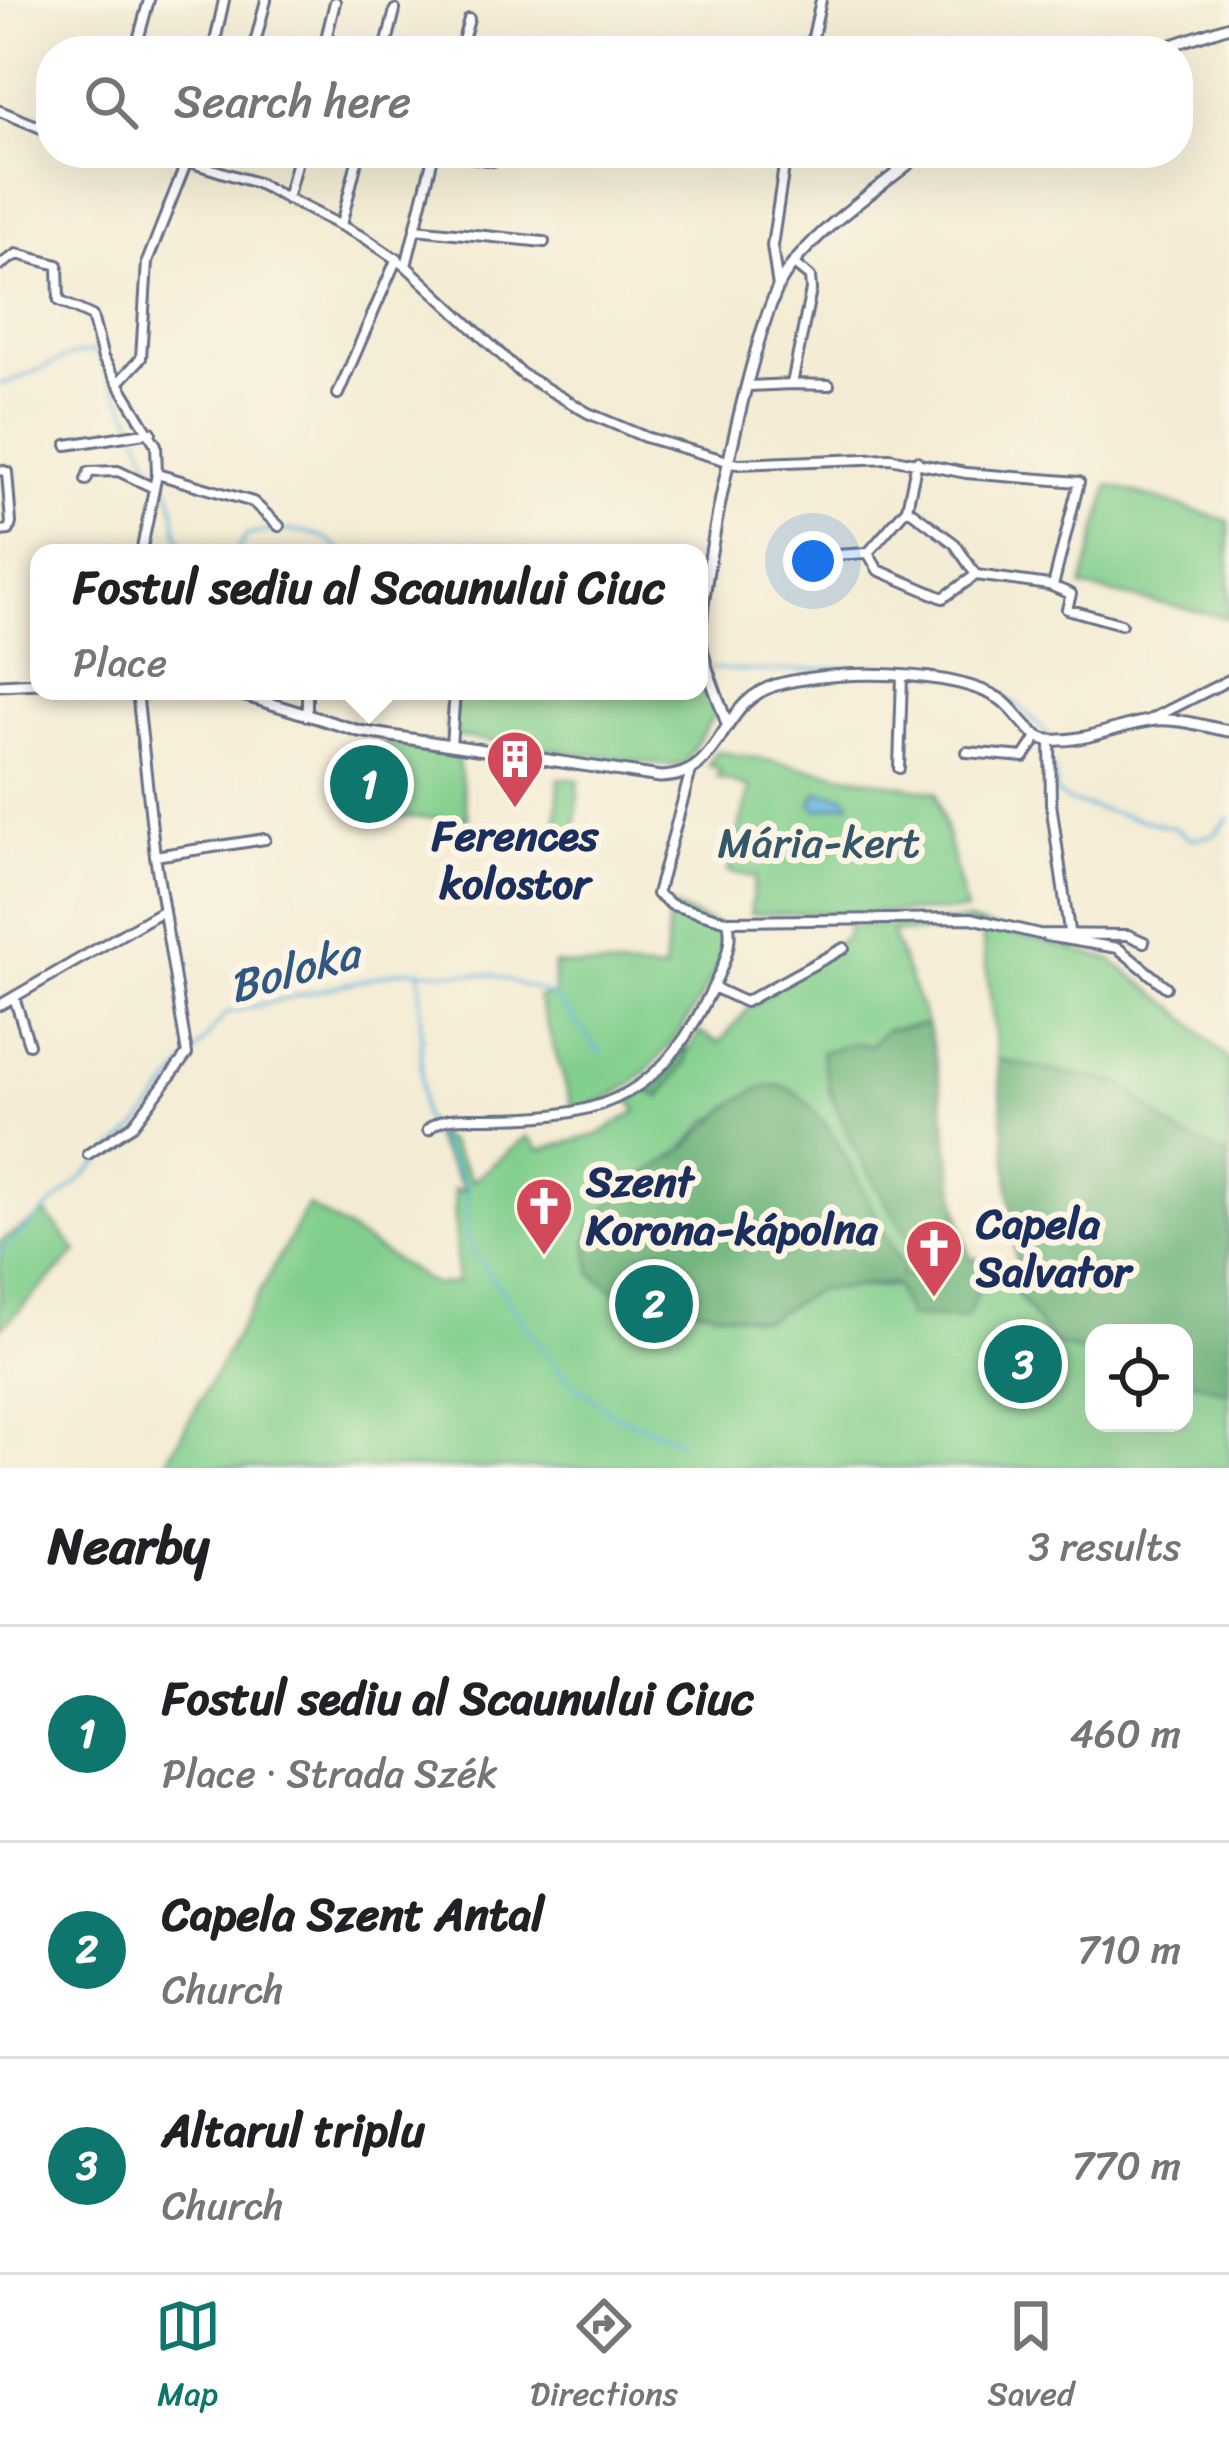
<!DOCTYPE html>
<html lang="en">
<head>
<meta charset="utf-8">
<style>
	body { margin:0; font-family:Sriracha,sans-serif; background:#f2f2f2; color:#202124 }
	.controls { position:absolute; right:36px; bottom:36px; display:grid; overflow:hidden; border-radius:24px; box-shadow:0 12px 48px #0002 }
	.controls button { width:108px; height:108px; display:grid; place-items:center; padding:0; border:0; border-bottom:3px solid #e0e0e0; background:#fff; color:#202124; font:60px sans-serif }
	.you { position:absolute; left:813px; top:561px; width:42px; height:42px; margin:-30px; border:9px solid #fff; border-radius:50%; background:#1a73e8; box-shadow:0 0 0 18px #1a73e833 }
	.badge { display:grid; place-items:center; width:78px; height:78px; border-radius:50%; background:#0f766e; color:#fff; font-size:39px; font-weight:700 }
	.pin { position:absolute; translate:-50% -50%; border:6px solid #fff; box-shadow:0 3px 12px #0006 }
	.popup { position:absolute; left:30px; top:544px; width:678px; height:156px; box-sizing:border-box; display:grid; place-content:center; border-radius:24px; background:#fff; filter:drop-shadow(0 3px 9px #0005); font-size:39px; white-space:nowrap; color:#757577 }
	.popup b { font-size:45px; color:#202124 }
	.popup::after { content:''; position:absolute; left:50%; top:100%; margin-left:-24px; border:24px solid transparent; border-top-color:#fff }
	.list { margin:0; padding:0; list-style:none }
	h2 { display:flex; justify-content:space-between; align-items:center; height:156px; margin:0; padding:0 48px; font-size:51px }
	h2 small { font-size:39px; font-weight:400; color:#757577 }
	.list li { display:grid; grid-template-columns:78px 1fr auto; gap:36px; align-items:center; box-sizing:border-box; height:216px; padding:0 48px; border-top:3px solid #e0e0e0 }
	.list b { display:block; font-size:45px; white-space:nowrap }
	.list p { margin:0; font-size:39px; white-space:nowrap; color:#757577 }
	.list em { font-size:39px; font-style:normal; color:#757577 }
	.icon { flex:none; width:66px; height:66px; fill:none; stroke:currentColor; stroke-width:2; stroke-linecap:round; stroke-linejoin:round }
	.map { position:relative; flex:none; width:1229px; height:1468px; overflow:hidden }
	.search { position:absolute; background:#fff; box-shadow:0 12px 48px #0002; left:36px; right:36px; top:36px; height:132px; display:flex; align-items:center; gap:30px; box-sizing:border-box; padding:0 42px; border-radius:48px; color:#757577; font-size:45px }
	.sheet { height:804px; background:#fff }
	nav { display:flex; justify-content:space-around; align-items:center; box-sizing:border-box; height:168px; border-top:3px solid #e0e0e0; background:#fff; font-size:33px; color:#757577 }
	nav a { display:grid; justify-items:center; gap:6px }
	nav .on { color:#0f766e }
	.map>svg:first-child { display:block }
	.green { fill:#82cf8d; stroke:#4e7f76; stroke-width:3 }
	.forest { fill:#69b278; stroke:#42706b; stroke-width:3 }
	.water { fill:#63b6de; stroke:#3f729e; stroke-width:3 }
	.lines { fill:none; stroke-linecap:round; stroke-linejoin:round }
	.stream { stroke:#63b6de; stroke-width:3 }
	.minor-casing { stroke:#677187; stroke-width:14 }
	.tertiary-casing { stroke:#677187; stroke-width:15 }
	.minor { stroke:#fff; stroke-width:8 }
	.tertiary { stroke:#fff; stroke-width:9 }
	.labels { text-anchor:middle; dominant-baseline:central; stroke-width:12; stroke-linejoin:round; paint-order:stroke }
	.poi-label { font-size:42px; font-weight:bold; fill:#1b2f5e; stroke:#fcf5e5; text-anchor:start }
	.park-label { font-size:42px; fill:#35576a; stroke:#fcf5e5 }
	.water-label { font-size:45px; font-style:italic; fill:#315884; stroke:#fcf5e5 }
</style>
</head>
<body>
<div class="map">
<svg width="1229" height="1468" viewBox="0 0 1229 1468">
	<rect width="100%" height="100%" fill="#fcf5e5"/>
	<filter id="ink" filterUnits="userSpaceOnUse"><feTurbulence type="fractalNoise" baseFrequency=".00833" numOctaves="2"/><feDisplacementMap in="SourceGraphic" scale="24" xChannelSelector="R" yChannelSelector="G"/><feConvolveMatrix kernelMatrix="1 2 1 2 8 2 1 2 1" color-interpolation-filters="sRGB"/></filter>
	<filter id="wash" filterUnits="userSpaceOnUse"><feTurbulence type="fractalNoise" baseFrequency=".004" numOctaves="4" result="noise"/><feDisplacementMap in="SourceGraphic" scale="48" xChannelSelector="R" yChannelSelector="G"/><feGaussianBlur stdDeviation="2.7" result="paint"/><feColorMatrix in="noise" values="0 0 0 0 0 0 0 0 0 0 0 0 0 0 0 0 0 1.4 0 .05"/><feComposite in="paint" operator="in"/></filter>
	<g filter="url(#wash)">
		<rect width="100%" height="100%" fill="#f4ecd4"/>
		<path class="green" d="M1109 485 1229 521V618L1082 587Z
			M699 671H705L717 710 684 764 670 766 447 735 448 691H699Z
			M381 743 457 755 468 818 382 817Z
			M717 751 936 792 966 911 750 914 755 877 728 872 750 788 717 777 720 769 708 765Z
			M559 778 579 780 575 834H556Z
			M670 906 726 929C724 974 669 1054 634 1082 616 1096 594 1103 574 1112L538 997 554 995V964L664 971Z
			M967 921 1109 959 1176 1008 1229 1061V1157L1179 1134 1121 1084 998 1060 982 932H891L927 1024 886 1030 828 1090 878 1189 923 1260 916 1275 900 1277 902 1266 823 1121 787 1090 709 1120 682 1150 627 1188 614 1204 626 1301 642 1285 667 1289 677 1305 765 1320 817 1290 1009 1281 1054 1344 1094 1355V1423H1184V1378L1229 1393V1468H163L308 1205 434 1285 457 1283 454 1189 465 1191 433 1137 435 1132 449 1143 473 1181 527 1136 540 1150 597 1135 637 1111 629 1098 646 1090 661 1097 699 1032 719 1043 750 1007 847 936V927Z
			M46 1213 77 1252 0 1329V1242Z"/>
		<path class="forest" d="M927 1024C948 1100 947 1180 970 1257L1016 1264 998 1060 1121 1084 1179 1134 1229 1157V1393L1184 1378V1333H1094V1355L1054 1344 1008 1281H983L967 1318 908 1317 894 1283 817 1290 765 1320 677 1305 667 1290 643 1285 626 1301 592 1274C590 1259 584 1244 591 1229 608 1194 651 1173 681 1151 708 1131 757 1064 796 1093 840 1127 873 1217 902 1267L901 1276 916 1275 923 1260C883 1197 834 1126 821 1052L856 1043 870 1046 886 1030Z
			M685 1044 687 1062 660 1097 646 1090Z"/>
		<path class="water" d="M818 792 845 796 850 803 818 810 811 804Z"/>
		<g class="lines">
			<path class="stream" d="M0 384C32 378 62 353 95 351L133 420 154 474
				M162 480C181 498 168 531 188 553
				M235 553 247 535C279 528 322 526 343 553
				M711 668C824 682 969 631 1050 738
				M1054 770 1057 794 1070 802 1175 828 1192 839 1214 835 1229 818
				M420 971 422 1114 427 1122
				M433 1132 467 1187V1242L539 1344 566 1377 611 1413 681 1441
				M0 1252 137 1128 226 1013 404 970 493 975 554 996 601 1053"/>
		</g>
	</g>
	<g filter="url(#ink)">
		<g class="lines">
			<g class="minor-casing">
				<path id="minor" d="M135 51 149 0
					M213 51 224 0
					M253 51 266 0
					M323 51 335 2
					M385 51 395 10
					M460 51 469 19
					M810 51 821 0
					M0 111 51 132
					M160 153 257 183 365 238 406 266 522 374 588 413 645 437 738 464 890 458 966 473 1079 482 1053 586
					M444 153 493 161
					M287 199 299 153
					M341 225 359 153
					M415 229 544 242
					M0 265 17 254 58 265 59 301 92 316 103 358 156 445 157 474 141 553
					M406 266 434 153
					M778 287 772 246 786 153
					M119 382 141 358 147 262 190 153
					M792 384 829 385
					M749 386 792 384 811 290 810 277 794 264
					M338 394 397 258
					M67 445 151 432
					M917 461 907 508 868 553 878 570 943 598 976 575 1049 585 1071 594 1067 609 1121 624
					M0 470 7 472 11 523 9 530 0 531
					M157 474 253 502 279 526
					M86 480 89 472 118 471 154 488
					M907 508 955 544 976 575
					M836 555 868 553
					M307 691V716
					M1145 722 1229 680
					M1050 740 1051 803 1069 931
					M451 745 455 691
					M967 752 1024 757 1038 736
					M899 768 902 677
					M155 856 265 839
					M728 921 971 918 1039 934 1128 935 1144 942
					M1046 936 1118 948 1166 987
					M713 987 745 1002 844 948
					M14 997 29 1044
					M0 1005 164 910
					M428 1130C440 1116 462 1118 479 1118 590 1119 655 1105 707 999 718 976 735 948 728 921L672 905 657 894 690 774
					M88 1154 133 1125 187 1054 155 856 137 691"/>
			</g>
			<g class="tertiary-casing">
				<path id="tertiary" d="M1154 51 1229 26
					M0 685 39 683
					M230 691 359 731 660 777C728 776 715 698 783 683 839 670 951 669 1000 699 1016 709 1030 739 1049 740 1086 743 1122 723 1156 720 1180 718 1206 727 1229 731
					M727 724C719 698 701 662 701 635 701 575 753 324 784 276 816 228 878 190 922 153"/>
			</g>
			<use href="#minor" class="minor"/>
			<use href="#tertiary" class="tertiary"/>
		</g>
	</g>
	<defs>
		<g id="building-pin" transform="scale(3)"><path d="M0 17L-7.5 6A9.5 9.5 0 1 1 7.5 6Z" fill="#d1495b" stroke="#fcf5e5"/><path d="M-4-6H4V6H1V3H-1V6H-4ZM-2.5-4.3h1.7v1.8h-1.7ZM.8-4.3h1.7v1.8H.8ZM-2.5-1h1.7V.8h-1.7ZM.8-1h1.7V.8H.8Z" fill="#fff"/></g>
		<g id="church-pin" transform="scale(3)"><path d="M0 17L-7.5 6A9.5 9.5 0 1 1 7.5 6Z" fill="#d1495b" stroke="#fcf5e5"/><path d="M-1.2-6h2.4v3.5h3.3v2.4h-3.3V6h-2.4V-.1h-3.3v-2.4h3.3Z" fill="#fff"/></g>
	</defs>
	<g fill-rule="evenodd">
		<use href="#building-pin" x="515" y="759"/>
		<use href="#church-pin" x="544" y="1206"/>
		<use href="#church-pin" x="934" y="1248"/>
	</g>
	<g class="labels">
		<g class="poi-label">
			<text x="515" y="836" text-anchor="middle">Ferences<tspan x="515" dy="48">kolostor</tspan></text>
			<text x="586" y="1182">Szent<tspan x="586" dy="48">Korona-kápolna</tspan></text>
			<text x="976" y="1224">Capela<tspan x="976" dy="48">Salvator</tspan></text>
		</g>
		<g class="park-label">
			<text x="819" y="843">Mária-kert</text>
		</g>
		<g class="water-label">
			<text transform="translate(294 970) rotate(-16)">Boloka</text>
		</g>
	</g>
</svg>
<div class="controls">
<button><svg class="icon" aria-label="locate" viewBox="0 0 24 24"><circle cx="12" cy="12" r="6"/><path d="M12 2v4M12 18v4M2 12h4M18 12h4"/></svg></button>
</div>
<div class="you"></div>
<div class="pin badge" style="left:369px;top:784px">1</div>
<div class="popup"><b>Fostul sediu al Scaunului Ciuc</b>Place</div>
<div class="pin badge" style="left:654px;top:1304px">2</div>
<div class="pin badge" style="left:1023px;top:1364px">3</div>
<div class="search"><svg class="icon" aria-label="search" viewBox="0 0 24 24"><circle cx="10" cy="10" r="6"/><path d="M15 15l6 6"/></svg>Search here</div>
</div>
<section class="sheet">
<h2>Nearby<small>3 results</small></h2>
<ul class="list">
<li><span class="badge">1</span><div><b>Fostul sediu al Scaunului Ciuc</b><p>Place · Strada Szék</p></div><em>460 m</em></li>
<li><span class="badge">2</span><div><b>Capela Szent Antal</b><p>Church</p></div><em>710 m</em></li>
<li><span class="badge">3</span><div><b>Altarul triplu</b><p>Church</p></div><em>770 m</em></li>
</ul>
</section>
<nav>
<a class="on"><svg class="icon" aria-label="map" viewBox="0 0 24 24"><path d="M3 6l6-2 6 2 6-2v14l-6 2-6-2-6 2zM9 4v14M15 6v14"/></svg>Map</a>
<a><svg class="icon" aria-label="directions" viewBox="0 0 24 24"><path d="M12 3l9 9-9 9-9-9zM9 14v-3h6M13 9l2 2-2 2"/></svg>Directions</a>
<a><svg class="icon" aria-label="saved" viewBox="0 0 24 24"><path d="M7 4h10v16l-5-4-5 4z"/></svg>Saved</a>
</nav>
</body>
</html>
